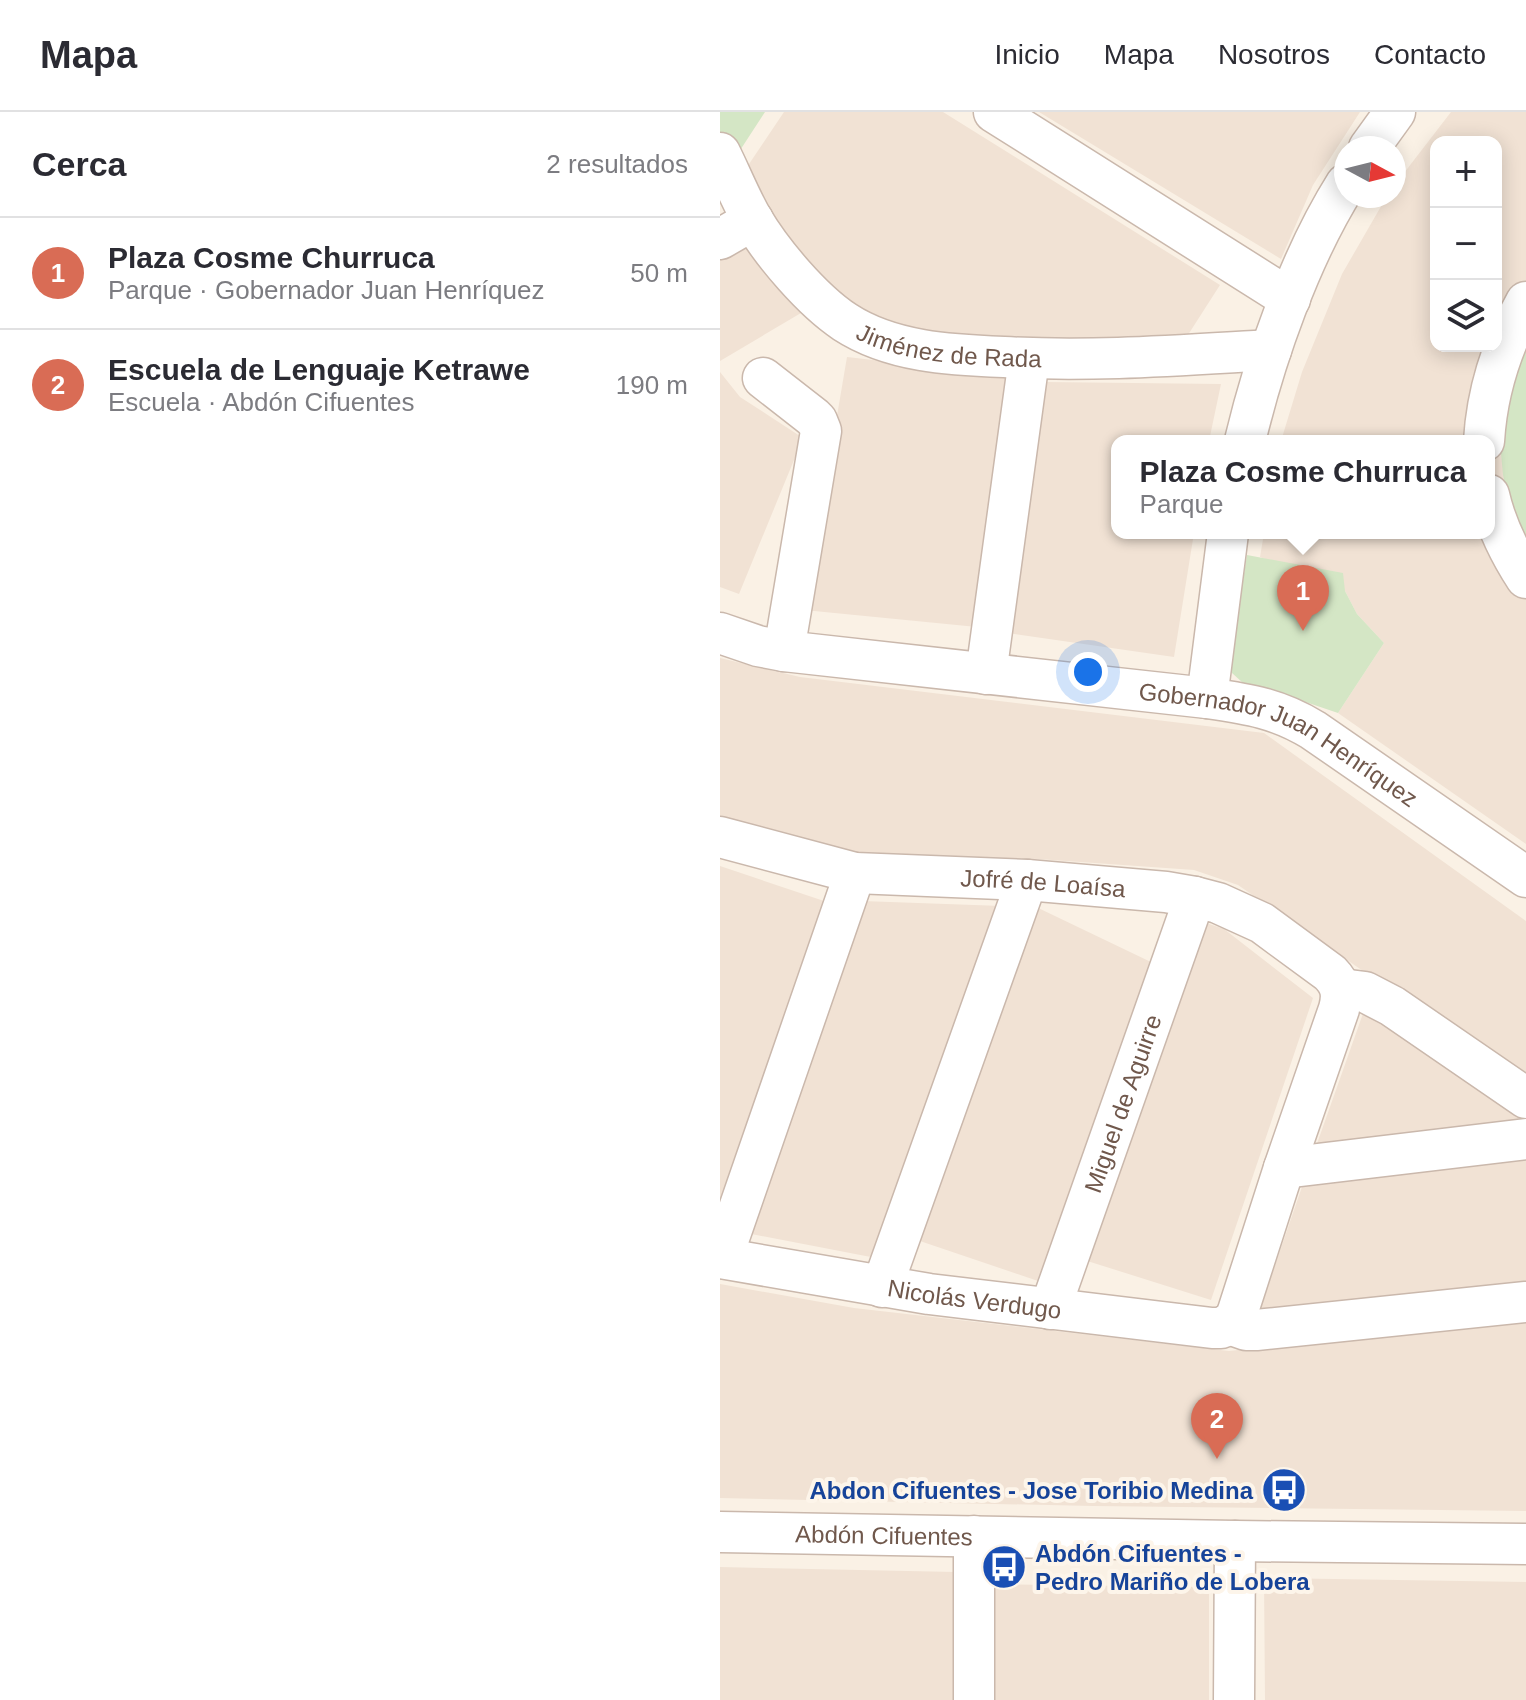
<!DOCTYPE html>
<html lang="es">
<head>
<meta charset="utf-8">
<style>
	body { margin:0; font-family:Helvetica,sans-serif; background:#f7f7f7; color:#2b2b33 }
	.controls { position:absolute; right:24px; top:24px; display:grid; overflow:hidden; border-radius:16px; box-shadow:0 4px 20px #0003 }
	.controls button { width:72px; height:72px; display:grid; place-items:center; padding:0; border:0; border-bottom:2px solid #e1e1e2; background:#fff; color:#2b2b33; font:40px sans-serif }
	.compass { position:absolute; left:614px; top:24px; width:72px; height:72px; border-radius:50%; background:#fff; box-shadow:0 4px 20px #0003; rotate:97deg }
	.you { position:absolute; left:368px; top:560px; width:28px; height:28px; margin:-20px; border:6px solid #fff; border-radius:50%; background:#1a73e8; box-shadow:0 0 0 12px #1a73e833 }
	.badge { display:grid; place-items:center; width:52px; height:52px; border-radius:50%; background:#d96c55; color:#fff; font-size:26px; font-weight:700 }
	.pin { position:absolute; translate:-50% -66px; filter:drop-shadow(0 2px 4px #0008) }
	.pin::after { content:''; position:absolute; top:42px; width:28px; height:24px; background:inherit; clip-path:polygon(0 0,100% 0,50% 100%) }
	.popup { position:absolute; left:391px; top:323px; width:384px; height:104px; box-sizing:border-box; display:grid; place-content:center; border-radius:16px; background:#fff; filter:drop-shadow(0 2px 6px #0005); font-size:26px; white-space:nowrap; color:#7c7c81 }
	.popup b { font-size:30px; color:#2b2b33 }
	.popup::after { content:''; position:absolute; left:50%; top:100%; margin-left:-16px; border:16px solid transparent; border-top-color:#fff }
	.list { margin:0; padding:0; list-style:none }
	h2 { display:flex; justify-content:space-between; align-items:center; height:104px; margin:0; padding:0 32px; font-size:34px }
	h2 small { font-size:26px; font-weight:400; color:#7c7c81 }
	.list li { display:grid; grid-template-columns:52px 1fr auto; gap:24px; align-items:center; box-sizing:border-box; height:112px; padding:0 32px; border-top:2px solid #e1e1e2 }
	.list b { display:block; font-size:30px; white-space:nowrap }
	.list p { margin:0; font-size:26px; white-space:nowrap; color:#7c7c81 }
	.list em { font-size:26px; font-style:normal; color:#7c7c81 }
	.icon { flex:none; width:44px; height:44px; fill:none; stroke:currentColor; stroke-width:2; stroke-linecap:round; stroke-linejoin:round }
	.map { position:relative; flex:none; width:806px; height:1588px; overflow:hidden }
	header { display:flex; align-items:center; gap:48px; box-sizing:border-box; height:112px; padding:0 40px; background:#fff; border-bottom:2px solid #e1e1e2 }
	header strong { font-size:38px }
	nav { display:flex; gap:44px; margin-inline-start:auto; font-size:28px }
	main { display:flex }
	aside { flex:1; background:#fff }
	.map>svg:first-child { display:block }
	.residential { fill:#f1e2d4; fill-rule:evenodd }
	.green { fill:#d4e6c5 }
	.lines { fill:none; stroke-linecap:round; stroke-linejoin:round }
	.minor-casing { stroke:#cab8ac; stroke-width:43 }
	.minor { stroke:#fff; stroke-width:40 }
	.labels { text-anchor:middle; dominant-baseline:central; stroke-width:8; stroke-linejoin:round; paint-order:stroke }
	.street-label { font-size:24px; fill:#70584c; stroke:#fdf5ea }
	.transit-label { font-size:24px; font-weight:bold; fill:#164399; stroke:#fdf5ea; text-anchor:end }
</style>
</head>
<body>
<header>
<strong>Mapa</strong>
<nav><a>Inicio</a><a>Mapa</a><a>Nosotros</a><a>Contacto</a></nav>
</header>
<main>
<aside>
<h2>Cerca<small>2 resultados</small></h2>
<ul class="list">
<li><span class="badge">1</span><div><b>Plaza Cosme Churruca</b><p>Parque · Gobernador Juan Henríquez</p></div><em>50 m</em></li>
<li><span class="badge">2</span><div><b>Escuela de Lenguaje Ketrawe</b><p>Escuela · Abdón Cifuentes</p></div><em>190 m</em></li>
</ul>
</aside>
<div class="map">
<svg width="806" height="1588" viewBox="0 0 806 1588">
	<rect width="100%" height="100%" fill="#faf1e5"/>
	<path class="residential" d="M64 0H223L500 173 466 226 201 231 137 201 54 114 25 58Z
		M319 0H640L593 73 561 147Z
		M731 0H806V732L618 601 664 531 637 502 625 479 540 445 544 421H769V329H561L582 260 622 162 667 84H674V74ZM716 30H776V234H716Z
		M28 132 81 201 0 249V148Z
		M127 245 293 264 257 515 84 498Z
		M0 260 20 285 83 326 19 482 0 475Z
		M324 270 501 272 489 329H397V421H474L454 545 287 521Z
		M0 546 80 565 544 621 806 809V971L518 773 474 758 318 747 134 742 0 704Z
		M0 754 107 790 0 1107Z
		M142 789 282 794 156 1146 21 1120Z
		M312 793 433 851 324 1171 194 1127Z
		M480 809 504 817 593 886 491 1188 361 1147Z
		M646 893 806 1003V1016L593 1043Z
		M806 1042V1174L538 1203 584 1069Z
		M0 1172 134 1196 509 1239 806 1207V1399L373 1394 0 1386Z
		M0 1455 236 1460 235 1588H0Z
		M544 1466 806 1470V1588H545Z
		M266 1472 489 1475V1588H268Z"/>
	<path class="green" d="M0 0H45L15 46 0 28Z
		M800 229H806V434L792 403 783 363 780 331Z
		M527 443 623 461 625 479 637 502 664 531 618 601 556 580 539 578 523 571 512 561 508 545 516 512Z"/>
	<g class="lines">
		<g class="minor-casing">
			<g id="minor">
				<path d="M274 0 570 187"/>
				<path d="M649 36 675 0"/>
				<path id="s1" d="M0 41C11 63 20 86 32 107 52 141 92 188 125 210 171 240 230 243 284 245 373 250 462 243 551 238"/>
				<path d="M0 127 33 108"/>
				<path d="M43 266 93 305 97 309 101 319 64 539"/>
				<path d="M525 329C545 245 580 145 626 72"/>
				<path d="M764 329C767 279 782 233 806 190"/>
				<path d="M769 383C776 414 789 440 806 466"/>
				<path id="s2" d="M0 521 38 534 64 539 487 586C528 592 557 596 593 618L806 765"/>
				<path d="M266 562 309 247"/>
				<path d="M487 586 508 421"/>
				<path id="s3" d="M0 725 135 761 307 768 446 780 475 785 498 791 542 811 610 861C621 872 623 882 619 897L564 1056 518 1199 515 1207 509 1212"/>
				<path d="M621 877 645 880 672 894 806 986"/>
				<path d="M564 1056 806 1027"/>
				<path id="s4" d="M0 1146 209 1182 492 1216H501L509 1212"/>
				<path d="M2 1146 135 761"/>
				<path d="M162 1175 307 768"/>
				<path id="s5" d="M330 1197 475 785"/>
				<path d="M509 1212 526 1218H536L806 1190"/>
				<path id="s6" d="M0 1420 515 1429 806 1432"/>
				<path d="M254 1424V1588"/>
				<path d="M514 1588 515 1429"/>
			</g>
		</g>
		<use href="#minor" class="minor"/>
	</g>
	<defs>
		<g id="bus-disc" transform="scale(2.3)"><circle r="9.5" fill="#1a4fb4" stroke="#fdf5ea"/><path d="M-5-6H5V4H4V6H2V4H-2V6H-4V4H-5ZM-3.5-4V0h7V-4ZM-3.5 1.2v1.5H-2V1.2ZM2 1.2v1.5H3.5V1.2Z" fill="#fff"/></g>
	</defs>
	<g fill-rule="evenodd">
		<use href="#bus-disc" x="564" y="1378"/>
		<use href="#bus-disc" x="284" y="1455"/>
	</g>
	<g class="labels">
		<g class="street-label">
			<text stroke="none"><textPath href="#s1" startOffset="322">Jiménez de Rada</textPath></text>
			<text stroke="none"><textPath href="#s2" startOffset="576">Gobernador Juan Henríquez</textPath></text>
			<text stroke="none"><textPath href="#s3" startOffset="328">Jofré de Loaísa</textPath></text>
			<text stroke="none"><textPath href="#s5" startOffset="218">Miguel de Aguirre</textPath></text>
			<text stroke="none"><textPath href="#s4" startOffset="258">Nicolás Verdugo</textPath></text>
			<text stroke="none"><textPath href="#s6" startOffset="164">Abdón Cifuentes</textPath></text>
		</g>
		<g class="transit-label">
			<text x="533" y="1378">Abdon Cifuentes - Jose Toribio Medina</text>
			<text x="315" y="1441" text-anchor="start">Abdón Cifuentes -<tspan x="315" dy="28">Pedro Mariño de Lobera</tspan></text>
		</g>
	</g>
</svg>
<div class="controls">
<button>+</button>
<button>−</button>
<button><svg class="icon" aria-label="layers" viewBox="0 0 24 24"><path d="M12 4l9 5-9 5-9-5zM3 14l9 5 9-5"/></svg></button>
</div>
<svg class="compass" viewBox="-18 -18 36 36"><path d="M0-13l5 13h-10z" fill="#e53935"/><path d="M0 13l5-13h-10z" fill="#7c7c81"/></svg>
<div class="you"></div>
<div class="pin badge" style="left:583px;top:519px">1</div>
<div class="popup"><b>Plaza Cosme Churruca</b>Parque</div>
<div class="pin badge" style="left:497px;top:1347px">2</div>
</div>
</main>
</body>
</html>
